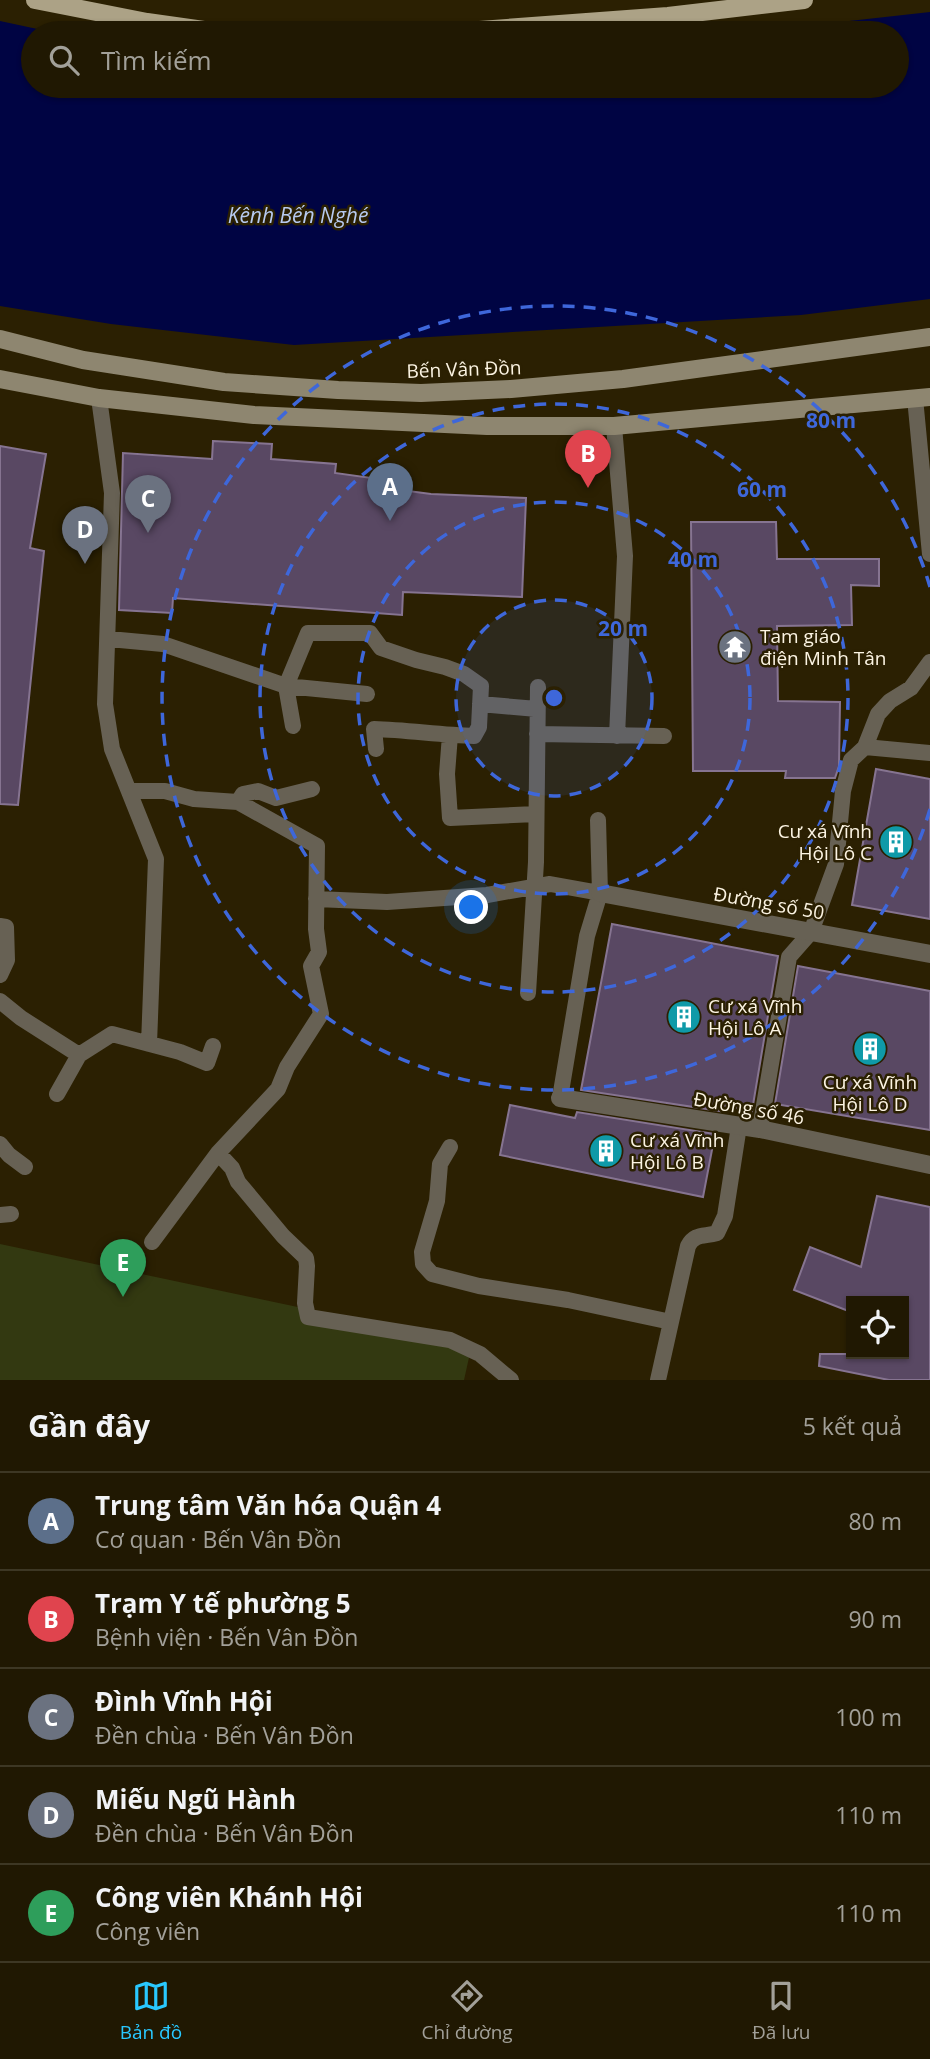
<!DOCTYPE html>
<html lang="vi">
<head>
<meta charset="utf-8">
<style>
	body { margin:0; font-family:"Open Sans",sans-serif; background:#28210c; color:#f1f3f6 }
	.controls { position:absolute; right:21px; bottom:21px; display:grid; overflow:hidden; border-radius:0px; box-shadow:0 2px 5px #0004 }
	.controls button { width:63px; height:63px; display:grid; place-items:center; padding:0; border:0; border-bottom:2px solid #3d3724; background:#201802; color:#f1f3f6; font:35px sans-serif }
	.you { position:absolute; left:472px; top:908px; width:24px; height:24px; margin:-18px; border:5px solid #fff; border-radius:50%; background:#1a73e8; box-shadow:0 0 0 10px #1a73e833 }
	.badge { display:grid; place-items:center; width:46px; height:46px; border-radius:50%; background:#29c8ff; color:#fff; font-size:23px; font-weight:700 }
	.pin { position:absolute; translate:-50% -58px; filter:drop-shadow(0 2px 4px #0008) }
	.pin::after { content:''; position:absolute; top:37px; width:24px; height:21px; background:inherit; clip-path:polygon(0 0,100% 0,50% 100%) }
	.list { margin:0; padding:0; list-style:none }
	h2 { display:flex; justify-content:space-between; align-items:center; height:91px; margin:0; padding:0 28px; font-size:30px }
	h2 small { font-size:23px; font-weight:400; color:#a2a099 }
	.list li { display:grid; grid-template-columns:46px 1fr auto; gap:21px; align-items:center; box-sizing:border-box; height:98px; padding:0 28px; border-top:2px solid #3d3724 }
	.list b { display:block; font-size:26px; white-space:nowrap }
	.list p { margin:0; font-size:23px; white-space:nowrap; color:#a2a099 }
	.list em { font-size:23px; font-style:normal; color:#a2a099 }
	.icon { flex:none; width:38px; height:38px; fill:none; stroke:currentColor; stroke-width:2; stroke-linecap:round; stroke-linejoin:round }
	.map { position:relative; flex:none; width:930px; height:1380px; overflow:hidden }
	.search { position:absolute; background:#201802; box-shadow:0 2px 5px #0004; left:21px; right:21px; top:21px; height:77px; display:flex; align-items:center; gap:18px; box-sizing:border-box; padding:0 24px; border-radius:38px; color:#a2a099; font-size:26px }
	.sheet { height:581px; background:#201802 }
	nav { display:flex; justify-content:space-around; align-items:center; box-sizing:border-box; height:98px; border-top:2px solid #3d3724; background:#201802; font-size:19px; color:#a2a099 }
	nav a { display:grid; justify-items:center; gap:4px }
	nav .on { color:#29c8ff }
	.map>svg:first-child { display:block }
	.green { fill:#333911 }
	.water { fill:#000443 }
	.building { fill:#594863; stroke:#867491; stroke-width:2 }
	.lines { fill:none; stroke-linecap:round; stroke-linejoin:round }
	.lane { stroke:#676154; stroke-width:16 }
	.street { stroke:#676154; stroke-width:18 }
	.secondary { stroke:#8e8670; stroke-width:18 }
	.primary { stroke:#aca286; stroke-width:18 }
	.ring { fill:none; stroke:#3e67da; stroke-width:3.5; stroke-dasharray:12 9 }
	.labels { text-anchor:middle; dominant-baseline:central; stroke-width:5; stroke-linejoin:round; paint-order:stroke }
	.street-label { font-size:19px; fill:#fcf4e3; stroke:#2b2002 }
	.poi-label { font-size:19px; fill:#fcf4e3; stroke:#2b2002; text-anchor:start }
	.water-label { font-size:21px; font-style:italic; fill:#b7caf0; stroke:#2b2002 }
	.centre { fill:#3e67da; stroke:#2b2002; stroke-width:3.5 }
	.ring-label { font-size:21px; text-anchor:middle; font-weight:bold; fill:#3e67da; stroke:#2b2002; stroke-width:5; stroke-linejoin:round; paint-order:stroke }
</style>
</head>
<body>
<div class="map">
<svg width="930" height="1380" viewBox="0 0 930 1380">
	<rect width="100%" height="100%" fill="#2b2002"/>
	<path class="green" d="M0 1244 472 1344 464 1380H0Z"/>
	<path class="water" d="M930 12V299L801 315 294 345 111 324 0 306V21L56 33H33V86H897V33H743Z"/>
	<path class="building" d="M213 441 272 444 271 459 336 464 335 473 386 480 385 488 431 494 526 498 522 597 403 592 402 615 173 598 172 613 119 610 123 453 212 459Z
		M0 446 46 454 30 548 44 551 18 805 0 804Z
		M691 522H776L777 559H879V586L851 585 852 625 777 626 778 701 840 702 839 766 835 778H785L786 771H693Z
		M876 769 930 779V919L852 905Z
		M612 924 778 956 752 1111 721 1105 720 1111 581 1090Z
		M798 966 930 991V1130L775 1104Z
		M510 1105 575 1118 577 1112 715 1134 703 1197 500 1155Z
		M877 1196 930 1207V1380H889L819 1366 820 1354H904V1301H851V1312L794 1290 810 1247 861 1267Z"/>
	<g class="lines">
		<path class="lane" d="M99 398 112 493 105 704 112 749 156 859 149 1044
			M915 398 930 554
			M614 426 625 556 617 736
			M109 639 163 644 286 686 367 694
			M480 704 537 709
			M293 726 286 686 308 633H370L381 648 416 660 445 667 464 674 481 686 479 727 474 736C440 735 408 730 374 729L376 749
			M537 734 664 736
			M450 735 447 774 450 818 536 814
			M865 747 930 753
			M129 791H165L194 799 238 802 317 846 316 929 319 952 311 966 321 1014 287 1067 278 1089 218 1153 152 1242
			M238 802 243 794 258 791 276 798 312 789
			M316 899 387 902 487 895 550 884 600 893
			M0 926 6 927 7 960 0 975
			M528 993 536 862 538 687
			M0 1001 21 1018 79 1055
			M57 1094 79 1055 112 1034 180 1052 207 1063 213 1046
			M560 1098 587 936 600 893 598 820
			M760 1129 789 957 811 932 836 864 843 791 851 760 865 747 878 714 890 701 911 688 930 662
			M0 1144 9 1155 25 1167
			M450 1147 440 1164 437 1201 422 1252 423 1264 432 1274 479 1286 568 1300 671 1322
			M218 1153 232 1168 238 1182 283 1236 306 1258 307 1266 305 1303 308 1317 450 1340 480 1354 511 1380
			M0 1215 11 1214
			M658 1380 688 1246C695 1233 704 1237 717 1233L725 1216 739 1126"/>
		<path class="street" d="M600 893 930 954
			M560 1098 760 1129 930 1165"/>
		<path class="secondary" d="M0 339 83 360 224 382 338 390 421 393 511 389 623 379 930 337
			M0 379 99 398 254 415 487 426H614L930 397"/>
		<path class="primary" d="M35 0 147 22 225 33
			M438 33 668 16 804 0"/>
	</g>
	<circle cx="554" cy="698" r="98" fill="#3e67da" fill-opacity=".12"/>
	<g class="ring">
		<circle cx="554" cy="698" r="98"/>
		<circle cx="554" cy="698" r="196"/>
		<circle cx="554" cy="698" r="294"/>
		<path d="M930 809A392 392 0 1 1 930 587"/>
	</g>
	<defs>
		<g id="temple-disc" transform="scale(1.75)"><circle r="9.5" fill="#6b7280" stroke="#2b2002"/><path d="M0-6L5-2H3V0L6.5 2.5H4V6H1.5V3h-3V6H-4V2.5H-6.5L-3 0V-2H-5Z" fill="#fff"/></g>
		<g id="building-disc" transform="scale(1.75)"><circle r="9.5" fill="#0f9aa8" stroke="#2b2002"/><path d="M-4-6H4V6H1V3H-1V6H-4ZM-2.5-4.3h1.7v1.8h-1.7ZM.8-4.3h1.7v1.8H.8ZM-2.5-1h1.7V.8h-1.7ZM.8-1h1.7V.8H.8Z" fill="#fff"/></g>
	</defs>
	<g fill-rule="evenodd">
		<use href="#temple-disc" x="735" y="647"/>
		<use href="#building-disc" x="896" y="842"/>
		<use href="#building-disc" x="684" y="1017"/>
		<use href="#building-disc" x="870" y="1049"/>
		<use href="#building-disc" x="606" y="1151"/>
	</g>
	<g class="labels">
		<g class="street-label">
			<text transform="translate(464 369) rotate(-2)">Bến Vân Đồn</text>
			<text transform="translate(769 903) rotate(10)">Đường số 50</text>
			<text transform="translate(749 1108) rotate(10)">Đường số 46</text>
		</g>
		<g class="poi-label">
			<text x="760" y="636">Tam giáo<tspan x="760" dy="22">điện Minh Tân</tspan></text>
			<text x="872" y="831" text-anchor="end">Cư xá Vĩnh<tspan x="872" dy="22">Hội Lô C</tspan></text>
			<text x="708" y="1006">Cư xá Vĩnh<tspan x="708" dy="22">Hội Lô A</tspan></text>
			<text x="870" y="1082" text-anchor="middle">Cư xá Vĩnh<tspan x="870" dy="22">Hội Lô D</tspan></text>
			<text x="630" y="1140">Cư xá Vĩnh<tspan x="630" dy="22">Hội Lô B</tspan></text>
		</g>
		<g class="water-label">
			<text x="298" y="215">Kênh Bến Nghé</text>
		</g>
	</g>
	<circle cx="554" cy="698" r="10" class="centre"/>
	<g class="ring-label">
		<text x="831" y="428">80 m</text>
		<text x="762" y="497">60 m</text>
		<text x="693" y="567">40 m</text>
		<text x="623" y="636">20 m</text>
	</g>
</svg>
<div class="controls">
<button><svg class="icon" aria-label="locate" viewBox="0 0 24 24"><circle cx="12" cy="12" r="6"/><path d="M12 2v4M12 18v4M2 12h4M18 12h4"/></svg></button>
</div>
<div class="you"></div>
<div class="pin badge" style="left:390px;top:521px;background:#5c6f8a">A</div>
<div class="pin badge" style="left:588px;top:488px;background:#e0444e">B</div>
<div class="pin badge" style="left:148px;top:533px;background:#6b7280">C</div>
<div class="pin badge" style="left:85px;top:564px;background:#6b7280">D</div>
<div class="pin badge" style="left:123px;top:1297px;background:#2e9e5b">E</div>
<div class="search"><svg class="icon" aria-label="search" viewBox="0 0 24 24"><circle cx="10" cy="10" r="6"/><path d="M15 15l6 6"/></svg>Tìm kiếm</div>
</div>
<section class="sheet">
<h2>Gần đây<small>5 kết quả</small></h2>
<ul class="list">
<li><span class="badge" style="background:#5c6f8a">A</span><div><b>Trung tâm Văn hóa Quận 4</b><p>Cơ quan · Bến Vân Đồn</p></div><em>80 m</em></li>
<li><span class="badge" style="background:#e0444e">B</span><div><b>Trạm Y tế phường 5</b><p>Bệnh viện · Bến Vân Đồn</p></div><em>90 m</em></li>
<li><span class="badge" style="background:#6b7280">C</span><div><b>Đình Vĩnh Hội</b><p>Đền chùa · Bến Vân Đồn</p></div><em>100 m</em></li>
<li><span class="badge" style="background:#6b7280">D</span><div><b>Miếu Ngũ Hành</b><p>Đền chùa · Bến Vân Đồn</p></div><em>110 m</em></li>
<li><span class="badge" style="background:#2e9e5b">E</span><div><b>Công viên Khánh Hội</b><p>Công viên</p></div><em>110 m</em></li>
</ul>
</section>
<nav>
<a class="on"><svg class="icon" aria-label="map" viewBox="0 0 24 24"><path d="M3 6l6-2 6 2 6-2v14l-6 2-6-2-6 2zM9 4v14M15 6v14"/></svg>Bản đồ</a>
<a><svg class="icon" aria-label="directions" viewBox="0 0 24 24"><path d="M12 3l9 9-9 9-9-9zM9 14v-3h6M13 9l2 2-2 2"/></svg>Chỉ đường</a>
<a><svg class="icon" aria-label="saved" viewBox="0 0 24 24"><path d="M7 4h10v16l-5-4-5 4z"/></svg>Đã lưu</a>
</nav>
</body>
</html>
